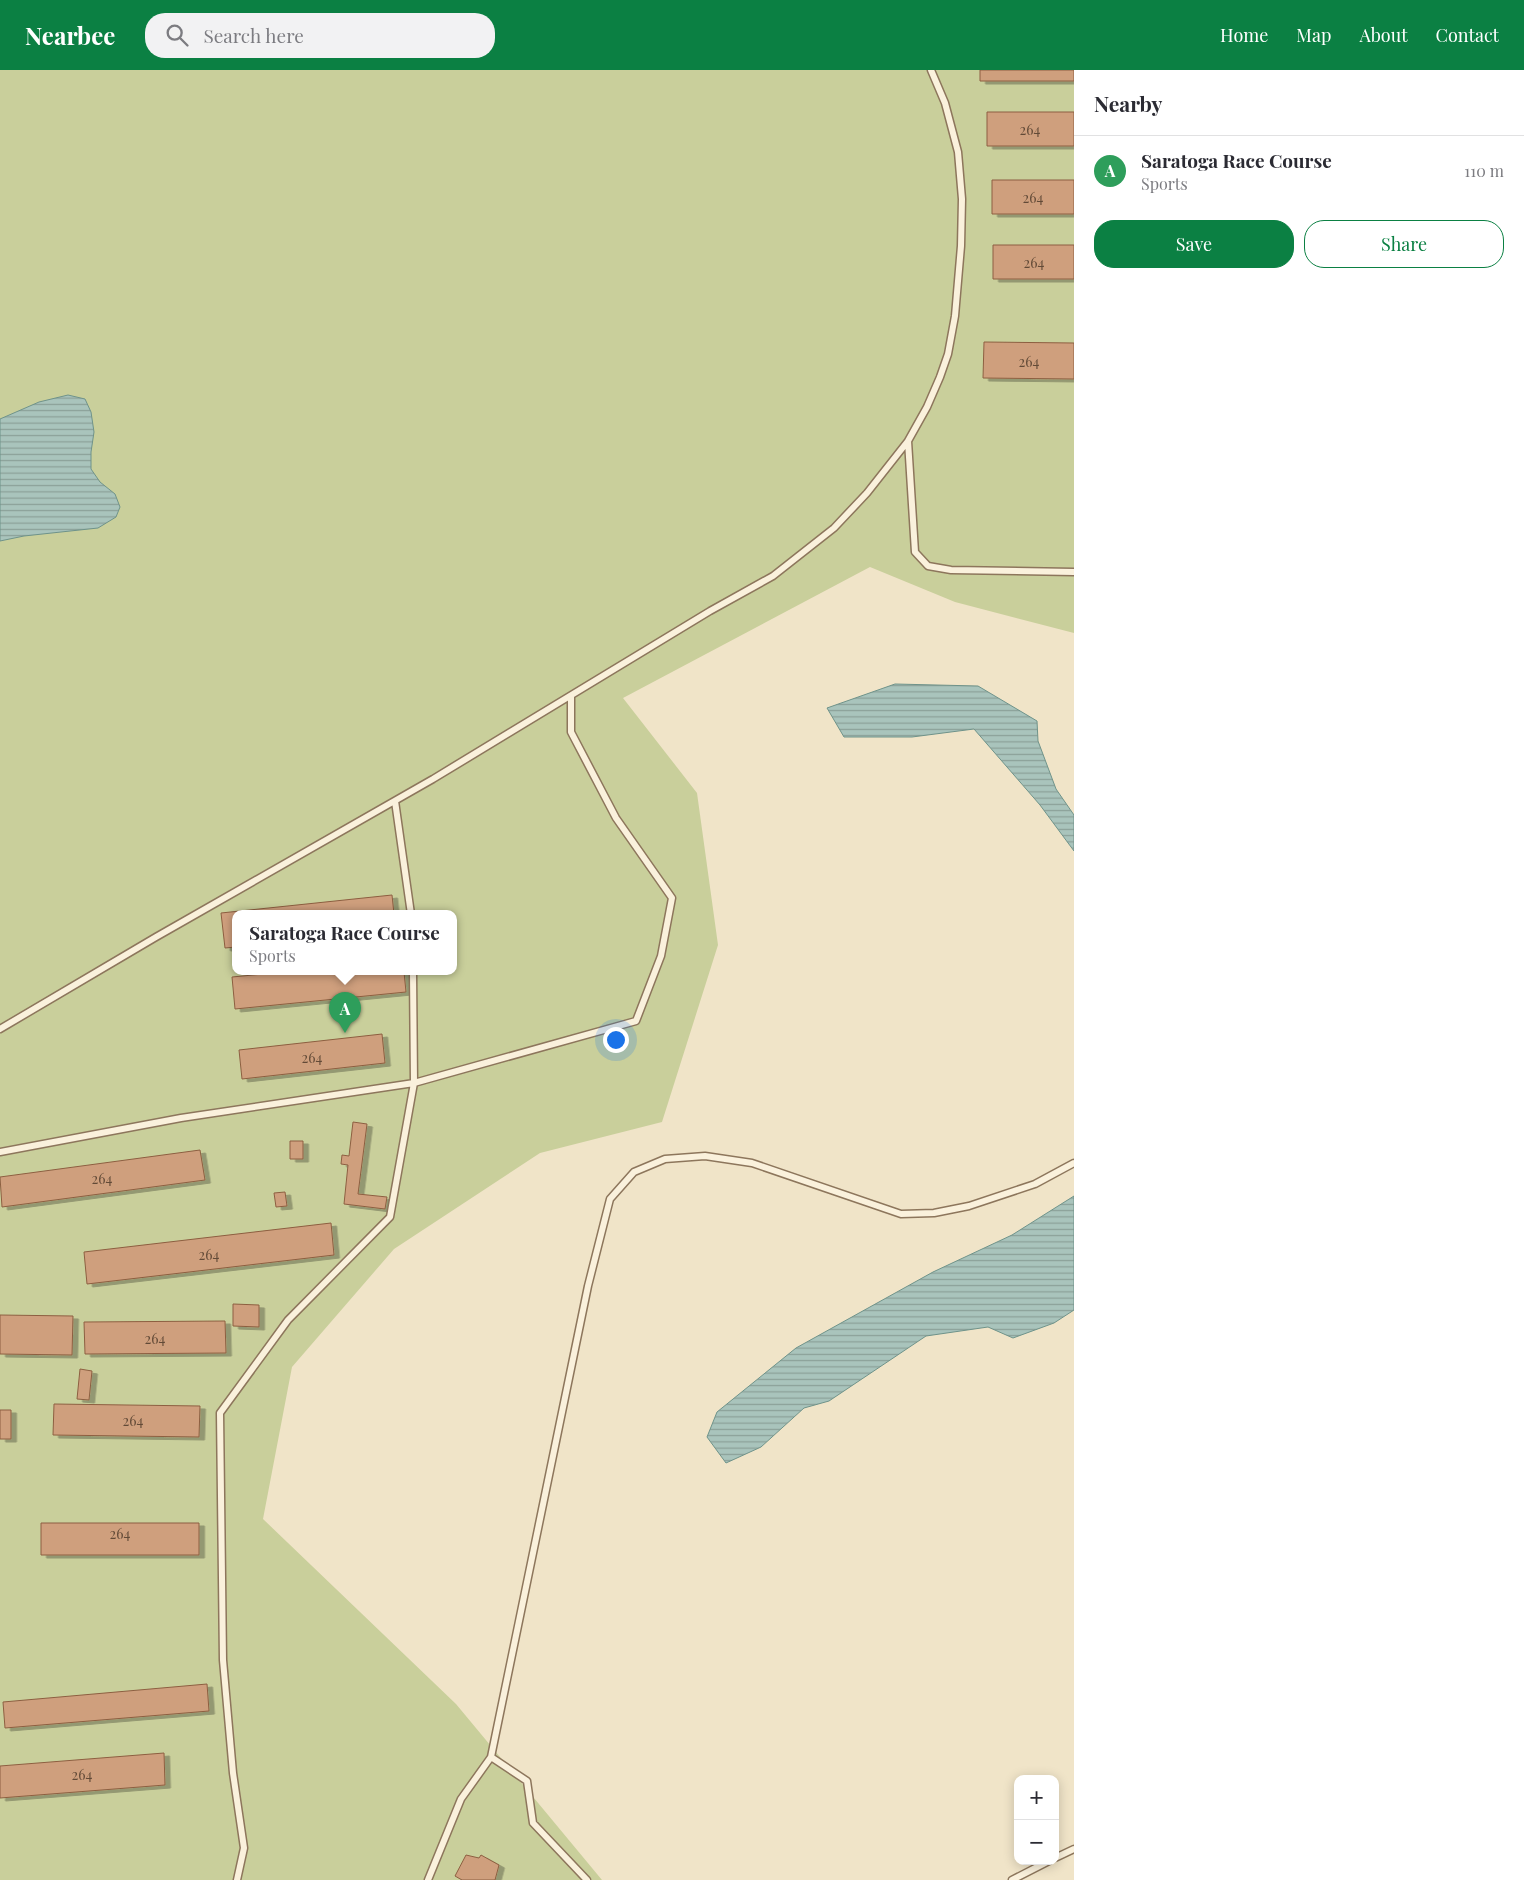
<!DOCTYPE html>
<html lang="en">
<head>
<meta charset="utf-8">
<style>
	body { margin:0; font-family:"Playfair Display",serif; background:#f2f2f3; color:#2b2b33 }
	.controls { position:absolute; right:15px; bottom:15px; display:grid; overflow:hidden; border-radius:10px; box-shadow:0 2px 12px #0003 }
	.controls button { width:45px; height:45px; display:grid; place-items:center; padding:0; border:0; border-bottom:1px solid #e1e1e2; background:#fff; color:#2b2b33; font:25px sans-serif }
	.you { position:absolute; left:615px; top:969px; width:18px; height:18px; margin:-12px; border:4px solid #fff; border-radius:50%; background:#1a73e8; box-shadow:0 0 0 8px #1a73e833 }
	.badge { display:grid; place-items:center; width:32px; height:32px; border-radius:50%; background:#0b8043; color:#fff; font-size:16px; font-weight:700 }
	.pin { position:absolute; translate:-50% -41px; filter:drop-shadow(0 1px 2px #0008) }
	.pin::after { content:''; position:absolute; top:26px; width:18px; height:15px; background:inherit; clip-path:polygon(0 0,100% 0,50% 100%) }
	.popup { position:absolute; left:232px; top:840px; width:225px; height:65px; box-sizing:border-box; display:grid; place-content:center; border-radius:10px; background:#fff; filter:drop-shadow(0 1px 4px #0005); font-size:16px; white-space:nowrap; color:#7c7c81 }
	.popup b { font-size:19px; color:#2b2b33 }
	.popup::after { content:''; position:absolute; left:50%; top:100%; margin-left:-10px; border:10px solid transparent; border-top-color:#fff }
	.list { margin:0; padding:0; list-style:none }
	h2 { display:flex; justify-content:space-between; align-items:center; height:65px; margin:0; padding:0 20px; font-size:21px }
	h2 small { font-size:16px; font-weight:400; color:#7c7c81 }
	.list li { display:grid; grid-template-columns:32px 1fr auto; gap:15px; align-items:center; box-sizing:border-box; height:70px; padding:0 20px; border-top:1px solid #e1e1e2 }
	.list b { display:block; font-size:19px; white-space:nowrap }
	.list p { margin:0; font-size:16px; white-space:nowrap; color:#7c7c81 }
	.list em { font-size:16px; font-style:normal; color:#7c7c81 }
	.actions { display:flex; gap:10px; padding:15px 20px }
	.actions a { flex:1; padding:11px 0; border:1px solid #0b8043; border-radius:20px; text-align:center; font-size:18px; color:#0b8043 }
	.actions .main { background:#0b8043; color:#fff }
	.icon { flex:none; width:28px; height:28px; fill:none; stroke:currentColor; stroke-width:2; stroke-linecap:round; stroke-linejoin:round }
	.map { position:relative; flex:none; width:1074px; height:1810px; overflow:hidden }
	header { display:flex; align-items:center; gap:30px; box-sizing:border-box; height:70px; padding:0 25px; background:#0b8043; color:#fff }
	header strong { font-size:24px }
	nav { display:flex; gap:28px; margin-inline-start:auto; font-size:18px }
	.search { width:350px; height:45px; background:#f2f2f3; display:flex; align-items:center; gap:12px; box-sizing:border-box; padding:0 18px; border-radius:20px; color:#7c7c81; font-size:19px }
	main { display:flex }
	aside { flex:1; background:#fff }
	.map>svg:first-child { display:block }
	.pitch { fill:#c9cf9b; fill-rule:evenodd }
	.water { fill:url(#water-rules); stroke:#6f938a }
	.building { fill:#cf9f7d; stroke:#8d5f41; filter:url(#shadow) }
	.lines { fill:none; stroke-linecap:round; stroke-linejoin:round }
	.lane-casing { stroke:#8d765c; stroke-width:9 }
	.lane { stroke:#faf1dc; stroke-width:6 }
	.labels { text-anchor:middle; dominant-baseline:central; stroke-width:4; stroke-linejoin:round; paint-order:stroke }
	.number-label { font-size:14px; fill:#624a37 }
</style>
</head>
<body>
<header>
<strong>Nearbee</strong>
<div class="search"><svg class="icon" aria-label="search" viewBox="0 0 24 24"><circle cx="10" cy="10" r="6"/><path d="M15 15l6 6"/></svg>Search here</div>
<nav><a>Home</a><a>Map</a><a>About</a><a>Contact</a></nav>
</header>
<main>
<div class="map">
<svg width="1074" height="1810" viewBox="0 0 1074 1810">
	<defs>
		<pattern id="water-rules" width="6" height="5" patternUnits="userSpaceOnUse" patternTransform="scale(1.25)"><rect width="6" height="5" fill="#a9c4bc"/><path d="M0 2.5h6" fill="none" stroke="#8ba098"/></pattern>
		<filter id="shadow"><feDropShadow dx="5.5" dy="3" stdDeviation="0" flood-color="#0004"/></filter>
	</defs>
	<rect width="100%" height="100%" fill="#f0e4c8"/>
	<path class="pitch" d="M0 0H1074V563L955 532 870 497 623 628 697 723 718 875 662 1052 540 1083 394 1179 292 1297 263 1449 456 1634 602 1810H0ZM236 844H454V902H236Z"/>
	<path class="water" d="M68 325 85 329 91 342 94 362 91 382V399L100 412 115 424 120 437 116 447 98 458 24 466 0 471V349L39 332Z
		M895 614 978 616 1037 651 1038 671 1056 719 1074 745V781L1040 735 974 659 912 667H844L827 638Z
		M1074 1126V1240L1054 1253 1013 1268 988 1257 926 1266 829 1331 804 1338 761 1377 726 1393 707 1367 717 1342 796 1278 933 1202 1012 1165Z"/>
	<path class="building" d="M980 0H1074V11H980Z
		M987 42H1074V76H987Z
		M992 110H1074V144H992Z
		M993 175H1074V209H993Z
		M984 272 1074 273V309L983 308Z
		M392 825 394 844H236V877L225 878 221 843Z
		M284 902H404L406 922 235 939 232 907Z
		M382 964 385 993 242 1009 239 980Z
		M353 1052 367 1054 358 1124 387 1127 385 1139 344 1134 348 1095 341 1094 342 1085 349 1086Z
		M290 1071H303V1089H290Z
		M200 1080 205 1110 2 1137 0 1107Z
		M285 1122 287 1136 276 1137 274 1123Z
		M331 1153 334 1185 87 1214 84 1182Z
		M233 1234 259 1235V1257L233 1256Z
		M0 1245 73 1246 72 1285 0 1284Z
		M225 1251 226 1283 85 1284 84 1252Z
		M80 1299 92 1301 89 1330 77 1329Z
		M54 1334 200 1336 199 1367 53 1365Z
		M0 1340H11V1369H0Z
		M41 1453H199V1485H41Z
		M207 1614 209 1641 5 1658 3 1632Z
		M164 1683 165 1715 0 1728V1696Z
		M466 1785 479 1788 481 1785 499 1795 495 1810H462L455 1806Z"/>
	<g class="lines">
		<g class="lane-casing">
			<path id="lane" d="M931 0 945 33 958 82 962 129 961 176 955 246 948 284 940 307 927 337 908 371 915 482 928 496 951 500 1074 502
				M395 731 411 844
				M0 959 156 867 433 709 710 541 773 506 834 458 867 423 908 371
				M0 1082 181 1048 414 1013 636 951 661 886 672 828 616 748 571 662V626
				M491 1687 527 1711 533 1753 587 1810
				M1055 1788 1074 1779
				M237 1810 244 1778 233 1703 223 1590 220 1343 288 1250 390 1147 414 1013 413 902
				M428 1810 461 1729 491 1687 588 1216 610 1129 634 1102 665 1089 705 1086 752 1093 901 1144 934 1143 969 1136 1035 1114 1074 1093
				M1012 1810 1049 1791"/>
		</g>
		<use href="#lane" class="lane"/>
	</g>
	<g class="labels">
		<g class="number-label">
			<text x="1030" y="59">264</text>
			<text x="1033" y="127">264</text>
			<text x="1034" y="192">264</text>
			<text x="1029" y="291">264</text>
			<text x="312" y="987">264</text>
			<text x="102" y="1108">264</text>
			<text x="209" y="1184">264</text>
			<text x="155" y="1268">264</text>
			<text x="133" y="1350">264</text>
			<text x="120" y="1463">264</text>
			<text x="82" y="1704">264</text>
		</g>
	</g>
</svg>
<div class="controls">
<button>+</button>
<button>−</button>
</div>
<div class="you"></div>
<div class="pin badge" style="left:345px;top:963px;background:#2e9e5b">A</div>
<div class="popup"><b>Saratoga Race Course</b>Sports</div>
</div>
<aside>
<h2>Nearby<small></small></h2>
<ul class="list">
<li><span class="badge" style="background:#2e9e5b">A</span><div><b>Saratoga Race Course</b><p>Sports</p></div><em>110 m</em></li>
</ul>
<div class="actions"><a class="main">Save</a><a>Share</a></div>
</aside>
</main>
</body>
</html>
